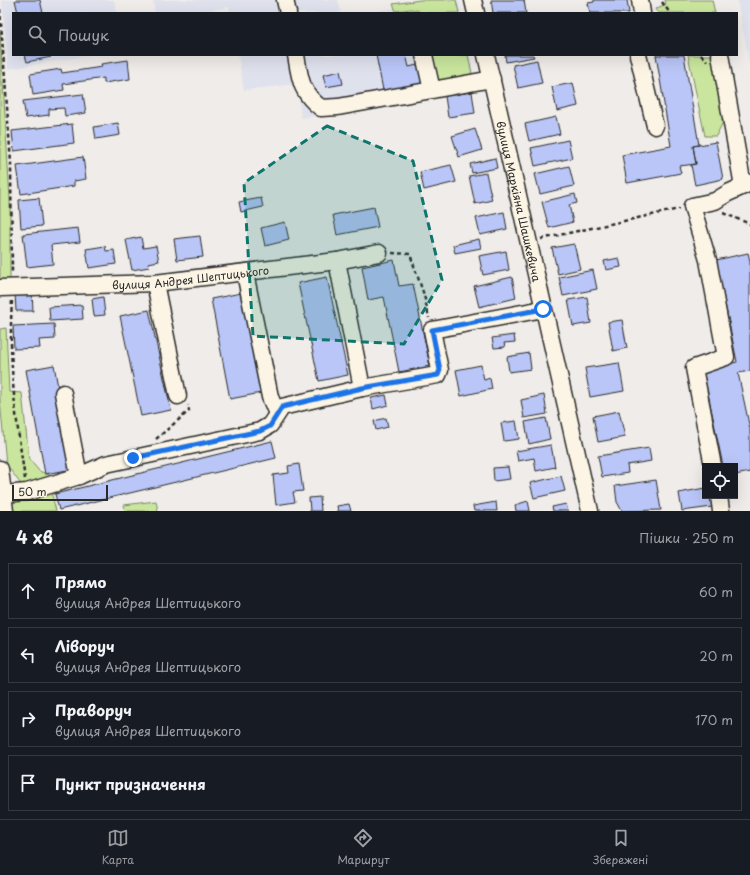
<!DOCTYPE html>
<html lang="uk">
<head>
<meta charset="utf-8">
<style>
	body { margin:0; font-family:"Playpen Sans",sans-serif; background:#20242c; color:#f1f3f6 }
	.controls { position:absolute; right:12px; bottom:12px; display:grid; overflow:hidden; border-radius:0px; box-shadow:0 4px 16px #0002 }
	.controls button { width:36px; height:36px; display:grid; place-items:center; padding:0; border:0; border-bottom:1px solid #363941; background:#171b24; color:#f1f3f6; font:20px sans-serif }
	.scale { position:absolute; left:12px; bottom:10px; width:96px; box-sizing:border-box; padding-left:4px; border:2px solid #2b2b2b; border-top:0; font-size:11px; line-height:14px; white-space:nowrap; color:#2b2b2b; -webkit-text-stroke:3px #fcf5e5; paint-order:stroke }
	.stop { position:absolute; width:12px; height:12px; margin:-9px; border:3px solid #1a73e8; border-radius:50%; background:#fff }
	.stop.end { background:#1a73e8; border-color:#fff; box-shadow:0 1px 4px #0008 }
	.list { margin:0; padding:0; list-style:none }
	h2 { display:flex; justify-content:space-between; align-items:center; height:52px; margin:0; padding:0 16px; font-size:17px }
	h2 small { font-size:13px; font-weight:400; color:#9ea1a6 }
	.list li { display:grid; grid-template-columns:26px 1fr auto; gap:12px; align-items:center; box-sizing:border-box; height:56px; margin:0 8px 8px; padding:0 8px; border:1px solid #363941; border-radius:0px }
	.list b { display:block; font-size:15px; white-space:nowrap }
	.list p { margin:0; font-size:13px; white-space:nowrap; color:#9ea1a6 }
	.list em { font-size:13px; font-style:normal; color:#9ea1a6 }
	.icon { flex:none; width:22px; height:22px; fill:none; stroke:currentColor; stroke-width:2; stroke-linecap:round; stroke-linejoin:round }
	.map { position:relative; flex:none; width:750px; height:511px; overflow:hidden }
	.search { position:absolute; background:#171b24; box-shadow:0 4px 16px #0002; left:12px; right:12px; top:12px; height:44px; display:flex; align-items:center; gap:10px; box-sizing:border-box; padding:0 14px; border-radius:0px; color:#9ea1a6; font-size:15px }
	.sheet { height:308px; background:#171b24 }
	nav { display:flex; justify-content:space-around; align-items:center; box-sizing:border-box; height:56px; border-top:1px solid #363941; background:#171b24; font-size:11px; color:#9ea1a6 }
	nav a { display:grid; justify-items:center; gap:2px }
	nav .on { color:#98999b }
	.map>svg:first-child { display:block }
	.built { fill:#dfe1ed }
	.green { fill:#cae69e; stroke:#7a8864 }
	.building { fill:#b9c6f7; stroke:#2b2b2b }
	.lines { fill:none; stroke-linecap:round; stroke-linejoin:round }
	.minor-casing { stroke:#2b2b2b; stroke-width:19 }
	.path { stroke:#2b2b2b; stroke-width:2.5; stroke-dasharray:4 3; stroke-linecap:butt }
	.minor { stroke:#fcf5e5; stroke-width:16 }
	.route { stroke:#1a73e8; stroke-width:5 }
	.marked { fill:#0f766e; fill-opacity:0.2; stroke:#0f766e; stroke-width:3; stroke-dasharray:8 5; stroke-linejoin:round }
	.labels { text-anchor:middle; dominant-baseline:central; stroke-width:3; stroke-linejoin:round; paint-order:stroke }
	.street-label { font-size:11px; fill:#2b2b2b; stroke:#fcf5e5 }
</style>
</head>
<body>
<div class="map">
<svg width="750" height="511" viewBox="0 0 750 511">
	<rect width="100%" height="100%" fill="#efece9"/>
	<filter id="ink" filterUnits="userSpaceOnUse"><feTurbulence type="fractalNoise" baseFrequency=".025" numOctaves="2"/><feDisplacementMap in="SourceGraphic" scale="8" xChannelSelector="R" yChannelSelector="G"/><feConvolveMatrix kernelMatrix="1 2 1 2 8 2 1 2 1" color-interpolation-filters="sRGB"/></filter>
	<g filter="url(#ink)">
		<path class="built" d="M2 0H114L117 13H13V55H90L8 69Z
			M153 0H338L341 13H230L229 7 197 13H155Z
			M451 0H458L461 13H365Z
			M737 0H750V66Z
			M238 55H289L295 84 244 90Z
			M294 55H470L477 89 301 118Z"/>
		<path class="green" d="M420 0H456L459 13H420L419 11 411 9 396 11 393 4Z
			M665 0H712L715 13H658L655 9 666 4Z
			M0 32 10 200V282L0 283Z
			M429 55H468L472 74 438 81Z
			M688 55H714L725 118 716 136H705Z
			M6 328 9 392 22 393 29 459 39 471 57 478 68 488 52 495 56 511H11L9 500 20 496V483L6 464 0 400V329Z
			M156 501 158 511H125L124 505Z"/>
		<path class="building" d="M15 0H40L43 13H18Z
			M491 0H524L526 13H493Z
			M594 0H627L629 13H590L588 3 594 2Z
			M408 11 409 13H395Z
			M25 55H50L51 57 27 62Z
			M376 55H406L409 67 421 64 426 87 384 95Z
			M505 55H533L534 57 506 62Z
			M656 55H684L699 145 693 146 696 164 679 166 681 173 627 183 622 155 671 146Z
			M128 60 130 79 104 83V78L63 84 64 90 33 95 30 74 61 69 62 73 102 67 101 64Z
			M537 60 542 83 518 88 513 65Z
			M340 71 343 84 326 87 323 75Z
			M573 83 578 106 557 111 552 87Z
			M472 92 475 113 448 117 445 96Z
			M83 94 86 113 65 116 64 108 49 109V115L26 118 23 101Z
			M556 117 560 134 529 141 525 124Z
			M118 123 120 135 96 139 94 127Z
			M72 124 74 143 14 151 12 131Z
			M475 129 482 150 459 157 452 136Z
			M568 140 572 158 535 166 531 148Z
			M716 142 723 179 695 185 691 165 696 164 693 146Z
			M83 157 86 179 74 181V186L21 194 17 166Z
			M495 158 497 168 472 173 470 164Z
			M451 165 456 182 424 190 420 172Z
			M569 166 574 186 540 194 535 174Z
			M486 173 492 200 475 204 469 176Z
			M575 194 577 203 569 205 573 222 549 228 542 202Z
			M39 198 42 226 21 228 19 200Z
			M261 198 263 207 241 212 239 202Z
			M374 207 378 227 337 235 333 215Z
			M504 212 507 229 480 235 476 218Z
			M285 222 289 240 265 246 261 228Z
			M78 228 80 242 51 245 53 264 27 267 23 234Z
			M200 236 203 257 177 260 174 239Z
			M141 237 143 248 156 246 159 261 148 263 149 267 132 270 126 240Z
			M479 239 481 248 455 253 453 245Z
			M574 244 580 269 558 274 552 248Z
			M105 246 106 251 114 250 116 264 89 268 86 249Z
			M506 251 509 270 483 275 479 256Z
			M748 253 750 261V371L738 373 750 429V472L735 475V466H723L703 370 737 362 716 260Z
			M619 258 621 267 606 270 604 261Z
			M394 260 399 286 413 284 430 366 399 372 384 297 368 300 362 267Z
			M593 270 597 289 563 296 559 277Z
			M327 277 348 375 319 381 298 283Z
			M512 277 516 298 479 307 474 286Z
			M32 291 33 311H16L15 292Z
			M241 293 261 393 230 399 211 299Z
			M103 297 105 315 94 316 92 299Z
			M587 297 591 323 573 326 568 300Z
			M82 305 83 319 50 321 49 307Z
			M149 310 171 410 141 416 120 316Z
			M622 320 627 348 613 351 608 322Z
			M54 324 55 339 39 340 40 348 14 349 13 326Z
			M514 335 515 342 504 343 505 347 494 348 492 338Z
			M529 353 531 369 509 372 507 357Z
			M619 363 624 391 590 397 585 368Z
			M54 365 73 469 45 474 26 370Z
			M481 365 484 380 490 378 492 389 461 396 456 370Z
			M386 395 388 405 373 409 371 398Z
			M544 395 547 414 524 418 521 400Z
			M619 411 625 437 598 442 593 416Z
			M386 418 388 427 376 430 374 421Z
			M546 418 550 439 529 444 525 422Z
			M516 421 519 439 504 441 501 423Z
			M272 441 276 458 59 510 55 494Z
			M551 445 555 467 536 471 534 458 518 461 516 451Z
			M649 448 651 461 627 465 628 473 602 477 598 456Z
			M299 464 303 491 293 492 295 502 276 505 273 475 289 473 288 466Z
			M508 467 510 479 494 481 493 468Z
			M561 476 565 491 534 498 530 483Z
			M656 480 661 510 622 511 617 502 615 486Z
			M705 488V496H710L712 507 682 511 679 493Z
			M320 497 321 511H310L309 498Z
			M528 501 530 511H516L515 505Z
			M496 502 497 511H474L473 506Z
			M349 504 351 511H338L337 506Z
			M566 504 568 511H553L552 507Z"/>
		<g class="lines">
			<g class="minor-casing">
				<g id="minor">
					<path d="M285 0 288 13"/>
					<path d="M473 0 476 13"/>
					<path d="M640 0 642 13"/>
					<path d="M296 55C300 79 301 93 321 108L338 107 432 90"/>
					<path d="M424 55 432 90 492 79"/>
					<path id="s1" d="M486 55 590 511"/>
					<path d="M638 55 655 126"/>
					<path d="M720 55 743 186"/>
					<path d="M337 261 362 388"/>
					<path d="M245 273 270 397 277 414"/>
					<path d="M155 283 178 396"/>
					<path id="s2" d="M0 288 155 283 337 261 379 253"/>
					<path d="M63 393 79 476"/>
					<path d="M713 466 694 368 726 357 708 260 692 206 715 201 728 193 750 183"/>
					<path d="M0 469 5 511"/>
					<path d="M3 494 27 492 79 476 106 464 260 431 270 425 282 407 362 388 438 375 440 370 432 330 543 309"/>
					<path d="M719 496 721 511"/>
				</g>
			</g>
			<path class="path" d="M662 2 670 13
				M0 9 11 163 12 274
				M701 55 707 61
				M723 213 750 224
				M541 239 679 209
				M392 253 410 254 424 295 429 318
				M12 301C8 361 16 420 25 479
				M156 439 189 411 188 405"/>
			<use href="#minor" class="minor"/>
		</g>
	</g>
	<g class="lines" filter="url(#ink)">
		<path class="route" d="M133 458 260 431 270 426 282 407 362 388 438 375 440 370 432 330 543 309"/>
	</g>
	<path class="marked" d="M327 126 413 161 442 280 404 344 253 336 244 183Z"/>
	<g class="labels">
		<g class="street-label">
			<text stroke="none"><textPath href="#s1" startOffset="150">вулиця Маркіяна Шашкевича</textPath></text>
			<text stroke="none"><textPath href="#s2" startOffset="191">вулиця Андрея Шептицького</textPath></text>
		</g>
	</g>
</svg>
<div class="controls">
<button><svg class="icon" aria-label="locate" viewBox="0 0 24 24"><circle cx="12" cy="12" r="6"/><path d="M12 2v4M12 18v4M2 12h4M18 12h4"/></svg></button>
</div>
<div class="scale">50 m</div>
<div class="stop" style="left:543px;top:309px"></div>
<div class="stop end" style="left:133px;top:458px"></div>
<div class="search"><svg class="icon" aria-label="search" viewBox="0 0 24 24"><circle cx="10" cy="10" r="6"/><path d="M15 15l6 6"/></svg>Пошук</div>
</div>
<section class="sheet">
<h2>4 хв<small>Пішки · 250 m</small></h2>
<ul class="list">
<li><svg class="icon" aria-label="ahead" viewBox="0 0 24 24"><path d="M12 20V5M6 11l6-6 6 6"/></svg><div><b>Прямо</b><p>вулиця Андрея Шептицького</p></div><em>60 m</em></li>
<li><svg class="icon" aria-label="left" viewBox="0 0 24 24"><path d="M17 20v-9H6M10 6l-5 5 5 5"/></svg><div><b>Ліворуч</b><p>вулиця Андрея Шептицького</p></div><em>20 m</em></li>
<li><svg class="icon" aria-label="right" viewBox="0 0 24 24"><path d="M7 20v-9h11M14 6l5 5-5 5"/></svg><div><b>Праворуч</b><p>вулиця Андрея Шептицького</p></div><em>170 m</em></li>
<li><svg class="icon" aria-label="arrive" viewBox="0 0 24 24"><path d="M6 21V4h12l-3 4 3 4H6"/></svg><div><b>Пункт призначення</b></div></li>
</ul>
</section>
<nav>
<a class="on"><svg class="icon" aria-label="map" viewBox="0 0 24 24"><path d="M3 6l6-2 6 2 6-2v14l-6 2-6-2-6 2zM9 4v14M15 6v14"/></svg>Карта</a>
<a><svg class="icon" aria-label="directions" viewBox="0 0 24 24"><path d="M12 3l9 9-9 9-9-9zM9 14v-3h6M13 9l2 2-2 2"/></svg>Маршрут</a>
<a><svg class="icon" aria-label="saved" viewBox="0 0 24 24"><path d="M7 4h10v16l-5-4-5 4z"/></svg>Збережені</a>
</nav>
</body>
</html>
